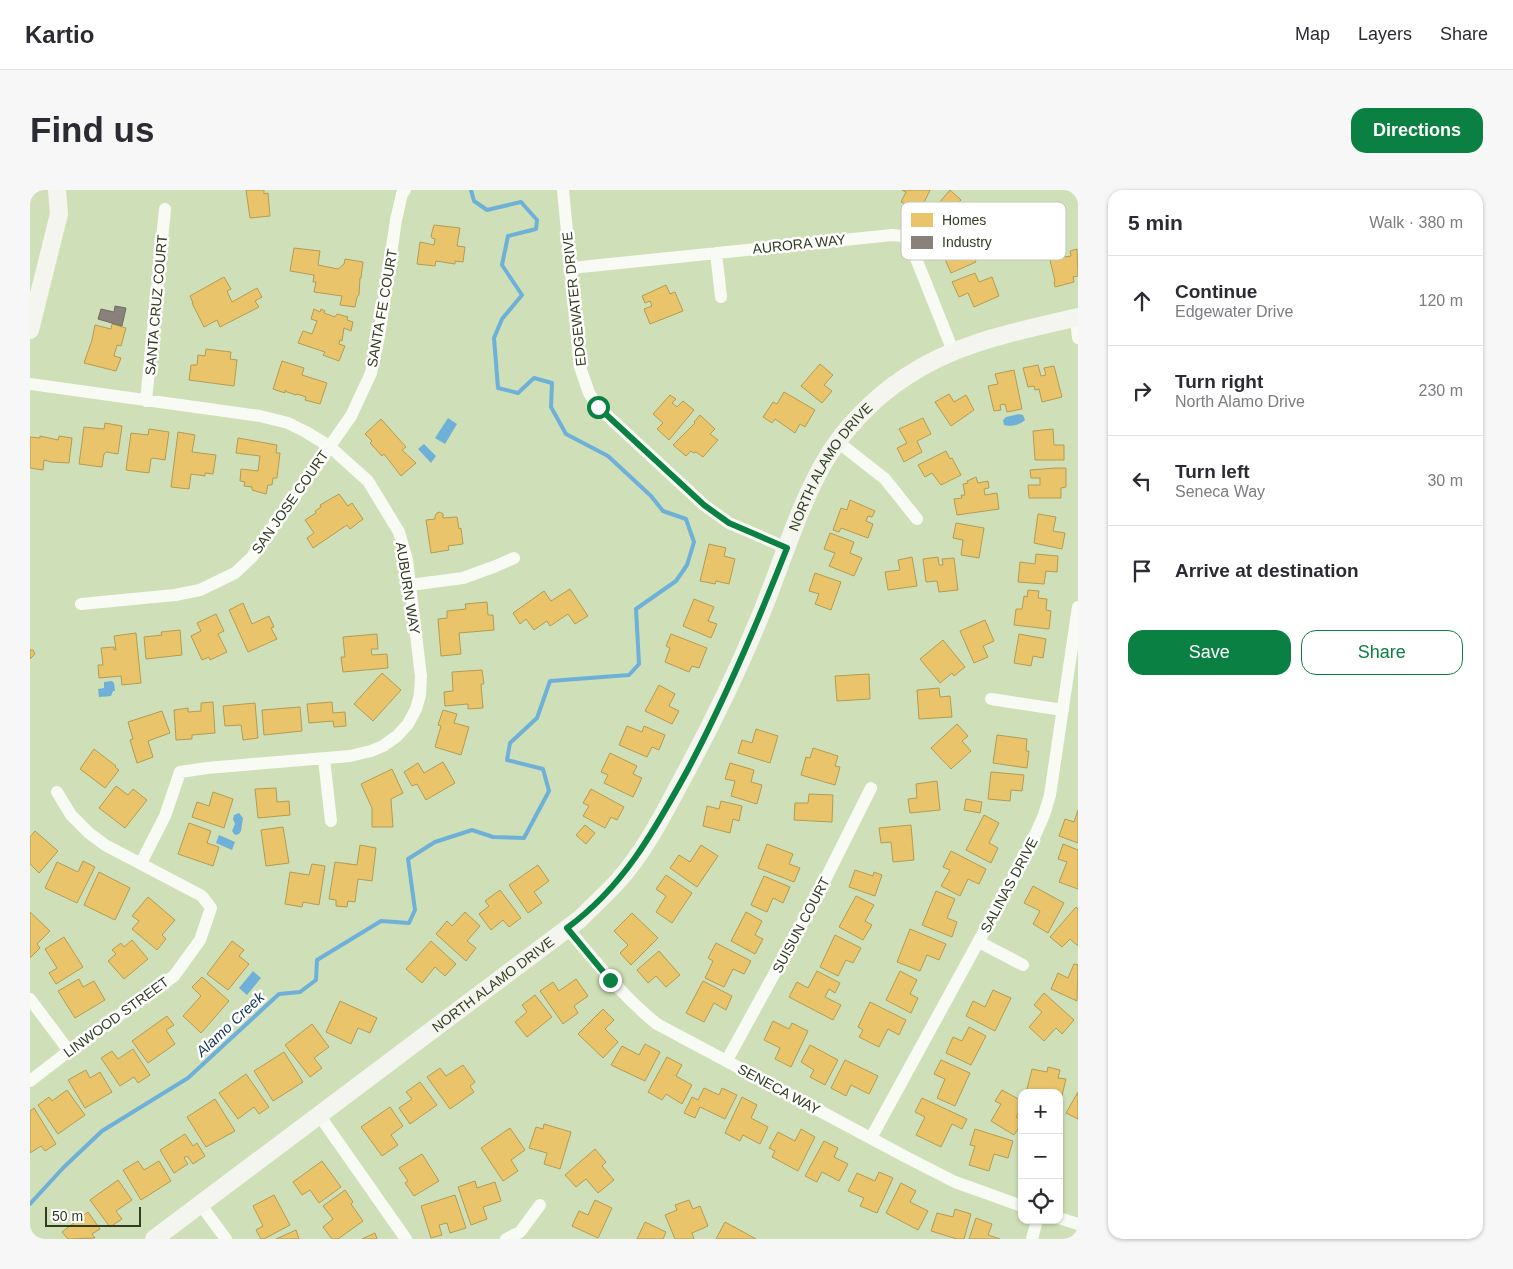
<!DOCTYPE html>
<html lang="en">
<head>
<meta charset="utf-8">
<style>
	body { margin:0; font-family:Helvetica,sans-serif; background:#f7f7f7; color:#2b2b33 }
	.controls { position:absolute; right:15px; bottom:15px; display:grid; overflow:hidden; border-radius:10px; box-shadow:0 1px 4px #0004 }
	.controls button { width:45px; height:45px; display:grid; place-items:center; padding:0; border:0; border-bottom:1px solid #e1e1e2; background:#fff; color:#2b2b33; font:25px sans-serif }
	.scale { position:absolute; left:15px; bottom:12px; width:96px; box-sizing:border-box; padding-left:5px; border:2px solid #313d20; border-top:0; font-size:14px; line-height:18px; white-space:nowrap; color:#313d20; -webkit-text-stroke:4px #fff; paint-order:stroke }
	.stop { position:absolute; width:15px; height:15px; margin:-11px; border:4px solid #0b8043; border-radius:50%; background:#fff }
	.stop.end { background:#0b8043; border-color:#fff; box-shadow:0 1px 5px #0008 }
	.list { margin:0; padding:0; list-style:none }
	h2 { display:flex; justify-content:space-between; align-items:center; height:65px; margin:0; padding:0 20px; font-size:21px }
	h2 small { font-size:16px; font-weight:400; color:#7c7c81 }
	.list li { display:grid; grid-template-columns:32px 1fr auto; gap:15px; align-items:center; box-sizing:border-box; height:90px; padding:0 20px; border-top:1px solid #e1e1e2 }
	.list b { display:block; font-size:19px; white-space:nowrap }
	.list p { margin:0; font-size:16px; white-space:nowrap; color:#7c7c81 }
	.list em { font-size:16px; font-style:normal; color:#7c7c81 }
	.actions { display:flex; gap:10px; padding:15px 20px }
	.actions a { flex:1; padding:11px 0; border:1px solid #0b8043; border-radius:15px; text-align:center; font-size:18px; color:#0b8043 }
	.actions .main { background:#0b8043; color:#fff }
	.icon { flex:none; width:28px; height:28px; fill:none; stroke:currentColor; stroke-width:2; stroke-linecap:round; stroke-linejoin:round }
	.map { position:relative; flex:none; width:1048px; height:1049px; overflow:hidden; border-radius:15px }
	header { display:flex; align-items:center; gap:30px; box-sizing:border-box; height:70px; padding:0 25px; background:#fff; border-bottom:1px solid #e1e1e2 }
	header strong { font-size:24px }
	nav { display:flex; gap:28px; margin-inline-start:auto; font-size:18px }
	.intro { display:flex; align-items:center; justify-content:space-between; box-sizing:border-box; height:120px; padding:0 30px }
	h1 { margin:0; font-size:35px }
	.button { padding:12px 22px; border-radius:15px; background:#0b8043; color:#fff; font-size:18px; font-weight:700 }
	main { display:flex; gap:30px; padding:0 30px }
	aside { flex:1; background:#fff; border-radius:15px; box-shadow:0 1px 4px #0004 }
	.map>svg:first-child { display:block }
	.water { fill:#6eb0d8 }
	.homes { fill:#e9c46a; stroke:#b29c54 }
	.industry { fill:#8a817c; stroke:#6f6d60 }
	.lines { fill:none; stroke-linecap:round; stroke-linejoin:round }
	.stream { stroke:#6eb0d8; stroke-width:4 }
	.street { stroke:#f8faf4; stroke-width:12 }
	.secondary { stroke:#f4f5ee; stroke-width:18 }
	.route { stroke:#0b8043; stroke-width:6 }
	.labels { text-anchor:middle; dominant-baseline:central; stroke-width:5; stroke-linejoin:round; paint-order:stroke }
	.street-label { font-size:14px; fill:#313d20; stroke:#fff }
	.water-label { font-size:15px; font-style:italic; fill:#133654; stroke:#fff }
	.key { fill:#fff; stroke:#c1c5bc; stroke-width:1 }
	.key-label { font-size:14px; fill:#313d20 }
</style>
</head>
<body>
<header>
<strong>Kartio</strong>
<nav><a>Map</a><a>Layers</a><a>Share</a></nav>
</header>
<div class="intro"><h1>Find us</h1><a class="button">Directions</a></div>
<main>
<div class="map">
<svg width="1048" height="1049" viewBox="0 0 1048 1049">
	<rect width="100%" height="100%" fill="#cfe0b8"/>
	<path class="water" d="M989 224 993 225 995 230C990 235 980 237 974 235L973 230 976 227Z
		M418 228 427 234 415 254 405 248Z
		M394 254 406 266 401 273 388 259Z
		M82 491 84 493 85 501H83L81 506 69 507 68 499 74 498V492Z
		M209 623 213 628 211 641 209 644 205 645 202 641 205 634 203 629 204 625Z
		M189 645 205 652 202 660 186 653Z
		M223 781 231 788 217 805 209 798Z"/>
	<path class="homes" d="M216 0H234V4L238 3 240 26 220 28Z
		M872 0H900L890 21 871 12 876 2Z
		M920 0 931 10 928 13 938 22 922 41 914 35 910 39 897 27Z
		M404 35 430 38 427 56 435 57 433 72 425 71V74L406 71 405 76 387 74 390 52 404 55 405 49 402 48 401 46Z
		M935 46 946 72 921 83 915 69 924 65 919 53Z
		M264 58 290 61 288 75 308 79 314 74 315 69 333 72 331 88H330L329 105 327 107 325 117 310 115 312 106 284 102 286 92H283L284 85 260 81Z
		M1033 58 1035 67 1041 66 1040 61 1047 59 1048 86 1043 87 1044 92 1025 97 1024 92 1025 91 1018 62Z
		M945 83 949 92 962 87 969 106 944 117 938 103 929 107 922 92Z
		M194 87 201 99 197 101 202 112 227 98 232 107 225 111 229 117 190 137 187 130 174 137 162 113H163L160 106Z
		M636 95 640 104 645 102 653 121 620 134 614 119 622 116 620 111 615 113 612 106Z
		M284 119 290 122 291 119 295 121 294 123 305 127 307 124 318 127 317 130 323 132 321 141 314 138 312 151 310 150 309 154 315 156 309 171 293 165 295 162 268 153 273 141 282 144 287 131 281 129Z
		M82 134 96 138 91 156 87 155 84 166 91 168 86 181 54 173 62 150 65 135 81 139Z
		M176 159 201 162 200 169 207 170 204 196 159 190 161 175H167L168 165 175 166Z
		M252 171 274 178 272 185 297 193 290 214 275 210 276 207 267 204 266 205 257 202 255 200V203L243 199Z
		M790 174 803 185 794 195 802 201 792 213 771 196Z
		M1008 175 1011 186 1016 185 1014 178 1024 176 1032 207 1012 212 1009 199 1005 200 1004 196 998 197 993 178Z
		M984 180 992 219 977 222 975 214 970 215 971 220 964 221 958 196 968 194 965 184Z
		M754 202 785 220 775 237 770 234 765 243 745 229 742 233 733 227 743 212 747 214Z
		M919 204 924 212 936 205 944 220 921 236 905 212Z
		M640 205 646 209 642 213 647 217 653 211 664 220 639 250 627 239 633 233 623 224Z
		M670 225 685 239 680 244 688 250 673 267 666 262 664 263 661 261 656 266 643 255 665 233 664 232Z
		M893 228 901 244 887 251 892 262 874 272 867 258 877 253 869 239Z
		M351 229 376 257 372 260 386 273 371 286 354 264 352 266 340 253 342 251 335 244Z
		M75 233 92 236 88 264 76 262 74 264 72 277 49 274 54 237 74 239Z
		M119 239 139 242 135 270 123 268 121 269 119 283 96 280 101 243 118 245Z
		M1023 239 1024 255H1034V270H1005L1003 241Z
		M148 242 165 245 162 262 186 265 183 284 175 283V286L161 284 159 299 141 297Z
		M10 246 28 250 29 246 42 248 39 273 21 272 14 270 13 280 0 278V247L10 248Z
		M208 248 247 255 246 263H250L247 288H243L242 295H238L236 304 222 300V297L214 296 215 292 210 291 211 279 228 281 230 266 206 263Z
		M916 261 920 269 922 268 931 285 911 295 902 283 895 287 888 275Z
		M1026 278H1036V297L1031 298V308H999L998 295H1010V288H1001L1000 280Z
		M946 287 948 293 958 291 959 298 954 299 955 305 967 303 969 319 927 325 924 309 932 308 931 305H935L933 294 938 293 937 291Z
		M309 304 318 316 322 313 333 329 320 339 317 335 283 358 277 348 284 343 275 330 286 323 285 321 291 317 290 315Z
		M820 310 845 321 842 327 838 326 836 331 843 334 838 348 811 338 809 342 803 340 811 318 817 320Z
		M410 322 413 324V328L427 327 429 339 431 338 433 354 418 356 419 360 401 363 396 330 405 329V326L407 323Z
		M1008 324 1026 327 1023 341 1035 343 1032 359 1004 353Z
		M926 333 954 338 949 368 931 365 933 350 923 348Z
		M800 343 824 352 820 363 832 368 824 386 799 376 805 363 794 359Z
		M679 354 696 358 694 366 705 369 699 394 686 391 685 394 670 391Z
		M1006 364 1028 366 1027 382 1016 381 1014 394 988 392 990 372 1005 374Z
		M882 367 887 396 858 400 855 382 870 380 868 370Z
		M908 367 909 375H913L912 369 924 368 928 400 909 402 907 391 896 392 893 369Z
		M785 383 811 392 801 420 785 414 789 404 779 401Z
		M540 399 558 426 545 434 538 424 520 436 517 431 504 440 496 429 490 434 483 423 514 401 521 411Z
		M998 400 1009 401 1008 408 1017 409 1016 420 1021 421 1019 439 984 435 986 419H992L994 406 997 407Z
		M664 409 684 417 678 431 687 434 681 448 653 436Z
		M457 412 458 425H463L464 440 429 443 431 464 411 466 408 429 417 428V421L436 419 435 414Z
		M213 413 222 434 239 426 244 437 241 438 247 449 218 462 199 420Z
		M186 424 194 441 188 444 197 462 180 470 179 467 172 470 161 446 171 441 167 433Z
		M955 430 964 451 953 456 958 467 944 473 930 441Z
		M150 440 152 465 116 469 114 447 132 445 131 442Z
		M106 443 111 493 92 495 91 486 69 488 68 475H73L71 458 84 457V460H86L84 446Z
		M347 444 348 459H341L342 465 357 464 358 478 313 482 311 467H315L313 447Z
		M641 444 677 458 669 478 662 476 659 482 635 472 640 458 636 456Z
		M989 444 1016 449 1013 468 1003 466 1001 476 984 473Z
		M913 450 935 477 924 486 922 483 910 493 890 469Z
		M0 460H3L5 464 0 469Z
		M452 480 454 494H451L453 518 438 519V514L415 516 414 502 423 501 422 482Z
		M352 483 371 500 343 531 324 514Z
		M839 484 840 509 807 511 805 486Z
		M629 495 645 504 639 516 649 521 642 534 615 521Z
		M909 498 910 507 920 506 922 527 889 529 887 500Z
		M183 512 185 543 162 545V549L146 550 144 520 158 518V522L171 521V513Z
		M302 512 303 523 315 522 316 536 304 537 303 531 279 533 277 514Z
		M225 513 228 548 213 550 211 535 195 536 193 516Z
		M270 517 272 541 234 545 232 520Z
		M413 520 427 524 424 533 439 537 431 565 405 557 411 536 408 535Z
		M132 521 140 543 118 551 123 567 107 573 100 550 103 549 98 532Z
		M927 534 938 546 932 551 941 561 921 579 901 558Z
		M597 536 612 542 614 536 635 545 629 560 622 557 617 567 589 555Z
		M726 539 748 546 740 573 708 563 712 550 722 553Z
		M967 545 997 549 996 561H999L997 578 963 573Z
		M783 558 808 566 805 576 810 577 805 595 771 585 776 567 780 568Z
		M64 559 86 576 85 577 89 580 75 598 50 579Z
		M580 563 607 576 603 584 612 588 603 607 574 593 578 585 571 582Z
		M413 572 425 593 396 610 387 594 382 596 374 582 388 573 394 583Z
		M700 573 724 580 721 592 732 595 727 614 701 606 705 591 695 589Z
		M362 579 373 603 361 609 363 637H342V618L331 594Z
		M961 582 994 585 992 601 981 600 980 611 958 609Z
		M907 591 910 620 880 623 878 609 887 608 886 594Z
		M86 596 98 605 103 599 117 610 95 638 69 618Z
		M246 598 247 612 259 611 260 625 228 628 225 599Z
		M561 599 594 617 587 630 581 627 575 638 553 626 559 616 553 613Z
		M183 602 203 609 194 638 162 627 167 612 179 616Z
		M779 604 803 605 802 632 764 630 765 613H778Z
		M936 609 952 612 950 623 934 620Z
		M691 611 712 616 709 631 703 629 700 643 673 636 677 616 689 619Z
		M1048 620V653L1029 646 1035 629 1044 632Z
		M954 625 969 633 959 653 968 658 961 673 936 660Z
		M159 633 181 641 177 653 189 657 183 676 148 664Z
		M555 635 565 643 556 654 546 645Z
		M881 635 884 670 863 672 861 652 851 653 849 638Z
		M253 637 259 673 236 676 231 640Z
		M5 641 28 661 9 683 0 674V647Z
		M737 654 763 664 759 674 770 678 764 692 728 678Z
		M1033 654 1048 660V699L1029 692 1037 672 1028 669Z
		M330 655 346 658 342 691 328 689 325 712 318 711 317 717 306 716V710L299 709 305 672 327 675Z
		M671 655 688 666 667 697 640 678 649 665 660 672Z
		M921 661 956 679 949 694 938 689 930 706 911 696 920 680 913 677Z
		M53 671 65 677 47 713 15 698 27 672 48 682Z
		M282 674 295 676 289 715 273 712 272 717 255 714 260 682 279 685Z
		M508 675 519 691 504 702 512 713 498 723 479 695Z
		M825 680 843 686 844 682 852 685 845 706 819 697Z
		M69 682 100 698 85 730 54 715Z
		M636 685 662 703 642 733 626 722 636 706 626 699Z
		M734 686 760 697 753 713 743 708 737 722 721 715Z
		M1003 696 1034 713 1018 743 1003 734 1010 721 994 713Z
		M470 700 491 728 479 737 473 730 461 740 449 724 459 716 455 711Z
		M906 701 925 709 917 728 927 732 922 747 892 735Z
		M826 706 844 715 835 731 842 735 833 750 809 737Z
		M118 707 145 730 132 745 136 749 127 760 102 739 109 731 102 726Z
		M1046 717 1048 719V756L1040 749 1032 757 1020 747Z
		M0 722 20 741 7 754 10 758 0 768Z
		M435 722 450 736 437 751 446 758 436 771 406 744 417 731 422 736Z
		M716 722 732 731 725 745 733 749 725 764 701 751Z
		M602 723 628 748 601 775 590 763 598 755 584 741Z
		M880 739 916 754 909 770 897 765 890 781 867 772Z
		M805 745 831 758 823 773 816 770 808 786 790 777Z
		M34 747 53 777 26 794 19 783 27 778 15 759Z
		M102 750 118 769 94 789 78 771 86 764 82 760 91 753 94 757Z
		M202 751 214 760 209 766 219 774 198 800 177 784Z
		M401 751 426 774 415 786 405 777 392 793 376 779Z
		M686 753 721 771 714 784 703 779 694 797 675 788 683 771 678 768Z
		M629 761 650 785 636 797 626 786 618 793 607 780Z
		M1044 774 1048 775 1047 811 1021 799 1028 783 1038 788Z
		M787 781 810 793 805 803 799 799 795 807 811 815 803 830 759 807 767 792 778 798Z
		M870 781 887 790 880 804 888 808 881 823 856 810Z
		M172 787 199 811 171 843 153 826 171 806 162 797Z
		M49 789 53 797 64 791 75 810 45 828 28 801Z
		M546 789 558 806 544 816 548 823 533 834 510 801 523 792 529 801Z
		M673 791 702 806 696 820 684 813 674 832 656 823Z
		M963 800 981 808 965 841 936 826 943 811 955 817Z
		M1014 803 1044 830 1032 844 1026 838 1014 851 999 837 1012 822 1004 815Z
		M505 805 522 827 497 847 485 832 497 822 492 815Z
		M310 811 347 828 340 843 328 838 321 854 296 842Z
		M840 812 876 830 869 845 858 839 849 857 829 847 833 840 828 837Z
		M573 819 584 830 575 839 588 852 573 868 548 844Z
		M137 826 144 835 136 840 145 854 118 873 102 851Z
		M743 831 759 839 762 833 778 841 761 877 745 869 750 858 734 850Z
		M282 834 299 857 284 868 292 878 280 887 255 855Z
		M939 837 956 846 941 875 916 863 923 847 932 851Z
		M615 854 630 862 615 891 581 875 592 856 609 865Z
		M780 855 808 870 795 895 780 887 784 880 771 872Z
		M103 859 120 885 108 893 104 887 90 896 71 868 82 861 88 869Z
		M254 862 273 892 243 911 224 881Z
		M637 867 652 875 646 886 662 895 652 914 636 904 632 910 618 902Z
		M815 870 848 886 839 904 821 895 816 906 801 898Z
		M911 870 940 883 925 916 907 908 915 889 904 884Z
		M433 875 445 892 440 896 444 902 420 919 397 887 410 878 416 886Z
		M1018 877 1030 880 1028 888 1036 889 1029 918V903H1014L997 899 1002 879 1017 882Z
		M56 880 60 888 70 882 82 902 55 918 38 890Z
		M216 884 239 917 229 924 224 917 208 929 189 903Z
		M390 892 407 915 380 934 369 918 382 909 376 902Z
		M674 898 689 905 692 898 707 905 695 929 670 917 665 928 654 923 662 907 668 910Z
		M37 900 55 925 28 944 8 915 19 907 22 911Z
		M972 900 992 911V916L986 927 992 930V933L984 945 961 931 971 914 965 911Z
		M1048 902V929L1036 923Z
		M712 907 727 915 721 928 738 937 730 954 713 945 710 951 695 943Z
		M892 908 937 929 932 939 922 934 911 957 886 945 895 927 885 922Z
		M185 909 205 941 176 957 157 927Z
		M360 917 373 936 361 945 368 955 352 966 331 937Z
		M4 918 26 954 15 961 11 956 0 963V921Z
		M514 934 541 942 530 979 514 974 517 963 499 958 506 937 513 939Z
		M480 938 495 960 481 970 488 981 473 991 451 958Z
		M771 939 785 947 768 981 742 967 745 961 739 958 748 942 765 951Z
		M945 939 983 951 978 968 964 964 959 981 939 975 945 956 940 955Z
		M155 944 163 956 167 953 175 966 163 974 157 966 154 968 158 974 144 983 130 960Z
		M794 951 808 958 804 967 818 974 809 991 792 982 787 992 775 986Z
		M565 959 576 972 572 976 584 990 568 1003 556 989 546 997 535 985Z
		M392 964 409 991 384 1006 375 993 378 991 369 978Z
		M108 971 114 980 129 971 141 991 111 1010 93 980Z
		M292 971 311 997 289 1013 280 1000 272 1005 263 992Z
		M849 982 863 988 847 1023 830 1016 834 1008 818 1001 827 983 845 991Z
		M88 990 102 1010 86 1021 92 1029 80 1037 60 1010Z
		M445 991 447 998 465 992 471 1011 453 1017 457 1029 441 1035 428 997Z
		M871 993 886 1001 880 1012 898 1021 888 1040 856 1023Z
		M315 1000 323 1012 321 1014 333 1031 308 1049H302L293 1037 303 1029 293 1016Z
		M244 1005 260 1035 234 1049H231L226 1040 233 1036 223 1016Z
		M425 1005 436 1038 420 1043 417 1033 409 1035 412 1045 401 1048 391 1016Z
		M565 1010 582 1018 568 1048 542 1036 549 1021 558 1025Z
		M659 1010 663 1019 670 1016 678 1036 662 1043 664 1049H645L635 1025 647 1020 645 1015Z
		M925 1019 941 1024 934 1049H927L901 1041 907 1023 923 1027Z
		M58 1022 70 1039 62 1044 65 1048 38 1049 32 1042Z
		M946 1028 962 1034 958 1045 970 1049H939Z
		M615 1032 636 1042 633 1049H607Z
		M695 1032 726 1049H686Z
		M266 1040 269 1049H246Z
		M345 1043 347 1049H332Z"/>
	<path class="industry" d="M85 116 96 118 92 136 68 129 71 119 84 122Z"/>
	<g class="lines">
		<path class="stream" d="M0 1014 33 978 72 941 158 888 249 804 270 802 286 790 287 770 351 731 379 733 385 720 378 669 405 652 442 640 463 647 494 648 519 601 513 579 477 570 480 553 507 528 520 491 599 485 609 474 606 419 646 391 657 375 664 352 656 329 633 321 621 306 578 266 536 244 521 217 522 193 504 188 488 203 468 198 464 148 472 129 492 105 472 75 478 46 506 39 507 30 491 12 457 20 444 11 441 0"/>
		<path class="street" d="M533 0 550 177 559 203 568 217 674 315 699 333 757 358
			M686 63 691 107
			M541 78 862 45 873 46 881 56 923 161
			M1046 128 1048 148
			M0 194 230 226 258 233 276 242 299 256 338 291 369 342 377 370 380 395 391 486 390 505 386 519 378 534 367 546 353 556 341 561 320 566 177 578 150 582 135 626 111 673
			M116 211 135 19
			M808 252 855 289 887 329
			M380 395 433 388 466 376 484 368
			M51 414 145 405 170 400 205 383 222 367 321 226 341 183 349 146 366 30 372 4 375 0
			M961 509 1033 520
			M294 569 301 631
			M537 738C566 772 592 806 627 834L876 967 925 992 992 1016
			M949 752 993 775
			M0 809 39 861
			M697 870 787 706 841 598
			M0 891 39 861 144 786 170 750 181 718 172 706 75 655 59 643 41 625 27 602
			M289 925 376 1049
			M841 948 998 661 1014 625 1020 605 1048 417
			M170 1014 196 1049
			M1029 1028 1048 1034
			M476 1049 490 1042 510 1015
			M1002 1049 1007 1030"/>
		<g class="secondary">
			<path d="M0 140 29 24 27 0"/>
			<path id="s1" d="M124 1049 550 729C563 716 576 704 588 691 614 662 632 627 650 593 679 540 706 485 729 429 750 379 766 323 792 276 812 240 843 208 877 186 928 152 989 141 1048 127"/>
		</g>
	</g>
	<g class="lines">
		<path class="route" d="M568 217 674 315 699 333 757 358C727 434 695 510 656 583 623 643 593 697 537 738L580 790"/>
	</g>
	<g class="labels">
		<g class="street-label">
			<text transform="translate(769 54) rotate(-6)">AURORA WAY</text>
			<text transform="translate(544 109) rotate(-96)">EDGEWATER DRIVE</text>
			<text transform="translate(126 115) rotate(-85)">SANTA CRUZ COURT</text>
			<text transform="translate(352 118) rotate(-80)">SANTA FE COURT</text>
			<text stroke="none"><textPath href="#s1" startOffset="1054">NORTH ALAMO DRIVE</textPath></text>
			<text transform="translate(260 312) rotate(-55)">SAN JOSE COURT</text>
			<text transform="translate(378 398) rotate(81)">AUBURN WAY</text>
			<text transform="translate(979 695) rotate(-62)">SALINAS DRIVE</text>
			<text transform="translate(771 735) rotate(-62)">SUISUN COURT</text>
			<text stroke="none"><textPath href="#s1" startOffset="424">NORTH ALAMO DRIVE</textPath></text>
			<text transform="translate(86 827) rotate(-36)">LINWOOD STREET</text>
			<text transform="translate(749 899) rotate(28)">SENECA WAY</text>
		</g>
		<g class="water-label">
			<text transform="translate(200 834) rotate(-43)">Alamo Creek</text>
		</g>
	</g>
	<rect x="871" y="12" width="165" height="58" rx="8" class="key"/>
	<rect x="881" y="23" width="22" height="14" fill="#e9c46a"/>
	<rect x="881" y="46" width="22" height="13" fill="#8a817c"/>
	<g class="key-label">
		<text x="912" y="35">Homes</text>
		<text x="912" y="57">Industry</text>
	</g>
</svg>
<div class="controls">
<button>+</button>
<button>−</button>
<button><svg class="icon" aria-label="locate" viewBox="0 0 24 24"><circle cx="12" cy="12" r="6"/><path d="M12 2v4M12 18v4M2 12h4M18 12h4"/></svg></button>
</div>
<div class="scale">50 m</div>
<div class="stop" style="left:568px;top:217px"></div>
<div class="stop end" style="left:580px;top:790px"></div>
</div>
<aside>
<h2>5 min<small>Walk · 380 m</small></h2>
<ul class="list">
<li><svg class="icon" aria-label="ahead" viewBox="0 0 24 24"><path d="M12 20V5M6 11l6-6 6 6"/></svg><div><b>Continue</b><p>Edgewater Drive</p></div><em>120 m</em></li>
<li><svg class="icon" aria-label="right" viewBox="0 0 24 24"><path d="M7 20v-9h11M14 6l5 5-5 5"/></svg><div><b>Turn right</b><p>North Alamo Drive</p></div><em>230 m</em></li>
<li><svg class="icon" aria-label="left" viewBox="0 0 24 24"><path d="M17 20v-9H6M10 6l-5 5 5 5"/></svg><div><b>Turn left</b><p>Seneca Way</p></div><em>30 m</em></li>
<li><svg class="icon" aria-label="arrive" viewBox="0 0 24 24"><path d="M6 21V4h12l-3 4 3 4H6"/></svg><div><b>Arrive at destination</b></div></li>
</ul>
<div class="actions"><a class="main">Save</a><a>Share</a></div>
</aside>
</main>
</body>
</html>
